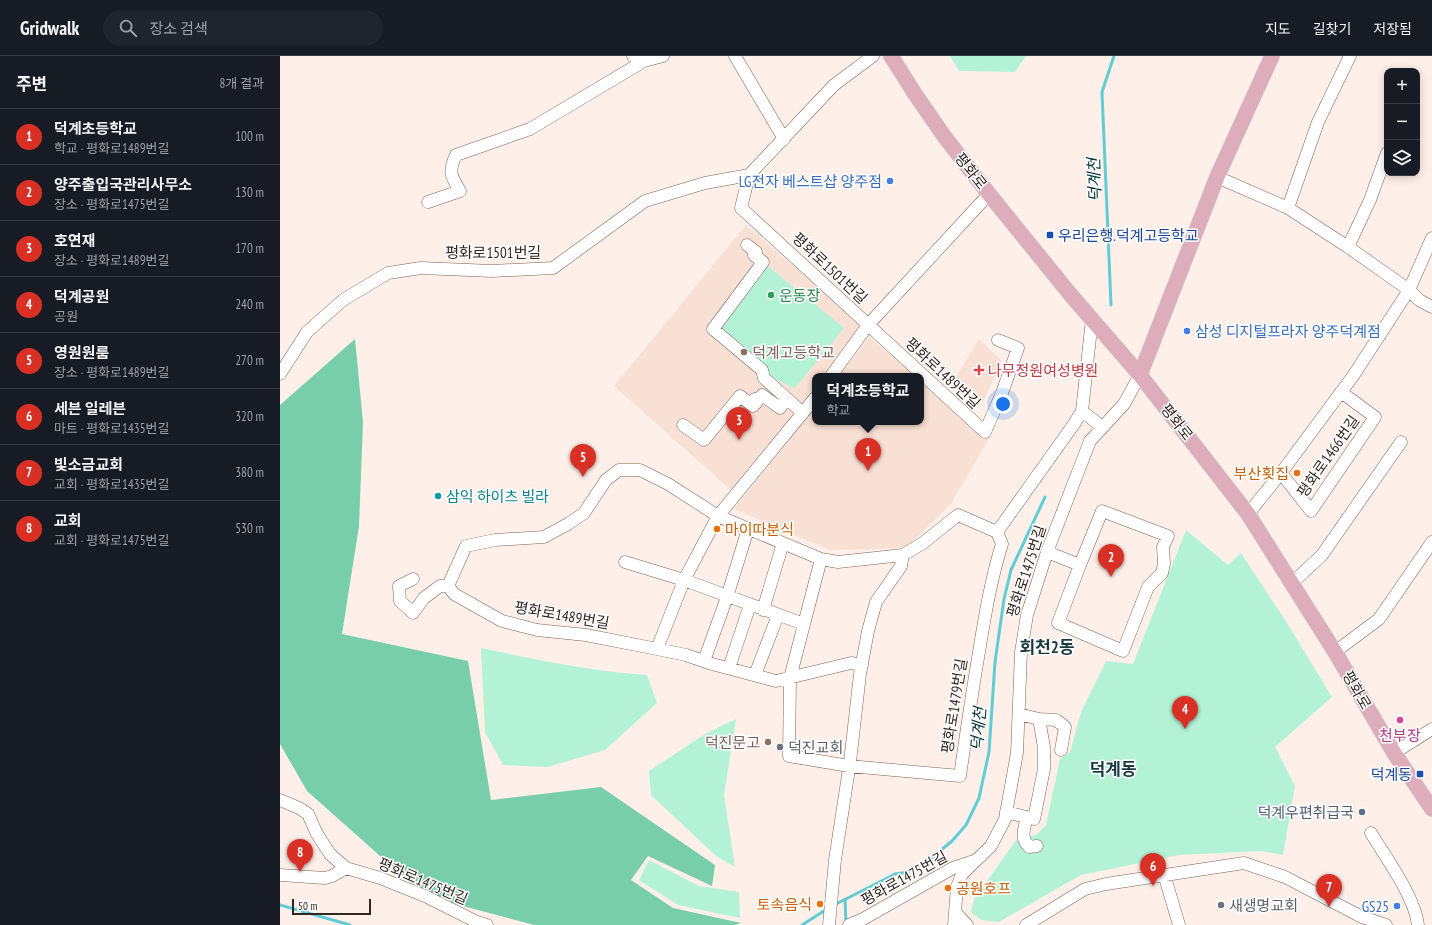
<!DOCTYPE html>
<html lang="ko">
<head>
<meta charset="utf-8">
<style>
	body { margin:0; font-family:"PT Sans Narrow","Noto Sans KR",sans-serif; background:#20242c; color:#f1f3f6 }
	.controls { position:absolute; right:12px; top:12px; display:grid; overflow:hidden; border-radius:8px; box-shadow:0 2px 10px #0003 }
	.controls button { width:36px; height:36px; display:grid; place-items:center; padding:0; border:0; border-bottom:1px solid #363941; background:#171b24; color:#f1f3f6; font:20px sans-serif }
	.scale { position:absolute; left:12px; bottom:10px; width:79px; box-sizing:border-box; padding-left:4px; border:2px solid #32261f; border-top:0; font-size:11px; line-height:14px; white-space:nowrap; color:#32261f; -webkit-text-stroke:3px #fff; paint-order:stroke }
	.you { position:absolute; left:723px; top:348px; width:14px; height:14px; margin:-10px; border:3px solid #fff; border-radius:50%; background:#1a73e8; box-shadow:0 0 0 6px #1a73e833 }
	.badge { display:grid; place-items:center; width:26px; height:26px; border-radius:50%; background:#d93025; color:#fff; font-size:13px; font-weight:700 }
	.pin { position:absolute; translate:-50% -33px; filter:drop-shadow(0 1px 2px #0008) }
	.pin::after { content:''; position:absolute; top:21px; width:14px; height:12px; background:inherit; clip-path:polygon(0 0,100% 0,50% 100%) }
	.popup { position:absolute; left:532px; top:317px; width:112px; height:52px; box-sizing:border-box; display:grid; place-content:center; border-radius:8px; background:#171b24; filter:drop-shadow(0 1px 3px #0005); font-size:13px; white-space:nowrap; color:#9ea1a6 }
	.popup b { font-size:15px; color:#f1f3f6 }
	.popup::after { content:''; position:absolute; left:50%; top:100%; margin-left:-8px; border:8px solid transparent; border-top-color:#171b24 }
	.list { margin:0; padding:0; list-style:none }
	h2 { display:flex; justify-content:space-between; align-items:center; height:52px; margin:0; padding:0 16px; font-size:17px }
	h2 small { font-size:13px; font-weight:400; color:#9ea1a6 }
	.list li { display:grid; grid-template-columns:26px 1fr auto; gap:12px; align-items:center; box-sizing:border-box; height:56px; padding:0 16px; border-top:1px solid #363941 }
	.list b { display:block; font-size:15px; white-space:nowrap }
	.list p { margin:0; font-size:13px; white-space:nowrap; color:#9ea1a6 }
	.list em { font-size:13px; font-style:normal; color:#9ea1a6 }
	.icon { flex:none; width:22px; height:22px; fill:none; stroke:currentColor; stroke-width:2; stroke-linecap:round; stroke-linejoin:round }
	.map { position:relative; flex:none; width:1152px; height:869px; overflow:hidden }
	header { display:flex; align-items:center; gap:24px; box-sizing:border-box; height:56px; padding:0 20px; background:#171b24; border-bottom:1px solid #363941 }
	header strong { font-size:19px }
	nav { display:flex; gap:22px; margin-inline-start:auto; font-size:14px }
	.search { width:280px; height:36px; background:#20242c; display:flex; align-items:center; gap:10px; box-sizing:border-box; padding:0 14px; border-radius:22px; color:#9ea1a6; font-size:15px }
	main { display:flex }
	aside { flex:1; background:#171b24 }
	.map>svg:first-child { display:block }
	.built { fill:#f9e0d4 }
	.green { fill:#b4f2d6 }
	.forest { fill:#79ceaa }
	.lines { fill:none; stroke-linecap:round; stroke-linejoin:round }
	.stream { stroke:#62ccd6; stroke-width:3 }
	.minor-casing { stroke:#7f6253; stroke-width:13 }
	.major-casing { stroke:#d2cfce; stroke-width:16 }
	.minor { stroke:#fff; stroke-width:12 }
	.major { stroke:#ddadbc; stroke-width:15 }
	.shop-dot { fill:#3f7fe0; stroke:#fff; stroke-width:1.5 }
	.transit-dot { fill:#1a4fb4; stroke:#fff; stroke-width:1.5 }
	.leisure-dot { fill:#2e9e5b; stroke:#fff; stroke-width:1.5 }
	.education-dot { fill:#8d6e63; stroke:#fff; stroke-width:1.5 }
	.health-dot { fill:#e0444e; stroke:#fff; stroke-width:1.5 }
	.food-dot { fill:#e8710a; stroke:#fff; stroke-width:1.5 }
	.culture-dot { fill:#0f9aa8; stroke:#fff; stroke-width:1.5 }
	.hotel-dot { fill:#d1479c; stroke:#fff; stroke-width:1.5 }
	.worship-dot { fill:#6b7280; stroke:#fff; stroke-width:1.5 }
	.service-dot { fill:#5c6f8a; stroke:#fff; stroke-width:1.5 }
	.labels { text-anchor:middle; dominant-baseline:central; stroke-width:3; stroke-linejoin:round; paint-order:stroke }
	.street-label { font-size:15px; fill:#32261f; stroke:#fff }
	.shop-label { font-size:15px; fill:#366cbe; stroke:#fff; text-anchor:end }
	.transit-label { font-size:15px; fill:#164399; stroke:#fff; text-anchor:start }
	.leisure-label { font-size:15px; fill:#27864d; stroke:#fff; text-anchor:start }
	.education-label { font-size:15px; fill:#785e54; stroke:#fff; text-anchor:start }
	.health-label { font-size:15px; fill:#be3a42; stroke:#fff; text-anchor:start }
	.food-label { font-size:15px; fill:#c56008; stroke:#fff; text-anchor:end }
	.culture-label { font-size:15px; fill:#0d838f; stroke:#fff; text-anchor:start }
	.hotel-label { font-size:15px; fill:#b23c85; stroke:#fff }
	.worship-label { font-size:15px; fill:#5b616d; stroke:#fff; text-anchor:start }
	.service-label { font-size:15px; fill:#4e5e75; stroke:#fff; text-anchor:end }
	.water-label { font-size:16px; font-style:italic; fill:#003439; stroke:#fff }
	.quarter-label { font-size:17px; font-weight:bold; fill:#1a3a41; stroke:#fff }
</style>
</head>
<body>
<header>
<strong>Gridwalk</strong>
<div class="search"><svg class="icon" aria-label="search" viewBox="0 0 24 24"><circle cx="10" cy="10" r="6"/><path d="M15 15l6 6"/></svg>장소 검색</div>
<nav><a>지도</a><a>길찾기</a><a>저장됨</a></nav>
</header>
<main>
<aside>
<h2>주변<small>8개 결과</small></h2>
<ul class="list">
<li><span class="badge">1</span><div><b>덕계초등학교</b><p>학교 · 평화로1489번길</p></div><em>100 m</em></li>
<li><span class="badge">2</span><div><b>양주출입국관리사무소</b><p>장소 · 평화로1475번길</p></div><em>130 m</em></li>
<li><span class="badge">3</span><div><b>호연재</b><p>장소 · 평화로1489번길</p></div><em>170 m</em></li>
<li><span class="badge">4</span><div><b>덕계공원</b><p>공원</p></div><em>240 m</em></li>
<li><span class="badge">5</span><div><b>영원원룸</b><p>장소 · 평화로1489번길</p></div><em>270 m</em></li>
<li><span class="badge">6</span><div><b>세븐 일레븐</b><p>마트 · 평화로1435번길</p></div><em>320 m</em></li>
<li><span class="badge">7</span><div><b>빛소금교회</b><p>교회 · 평화로1435번길</p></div><em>380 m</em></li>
<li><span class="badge">8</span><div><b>교회</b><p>교회 · 평화로1475번길</p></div><em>530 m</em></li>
</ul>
</aside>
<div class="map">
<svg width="1152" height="869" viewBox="0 0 1152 869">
	<rect width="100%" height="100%" fill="#fef0e9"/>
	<path class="built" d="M466 169 586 273 546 320H535V334L451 434 334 330Z
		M589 281 636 320H559Z
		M699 283 722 305 703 346 675 322Z
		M641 324 710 381 671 448 626 492 550 494 454 453 535 351V366H641Z"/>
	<path class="green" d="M670 0H746L735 16 679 15Z
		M483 206 564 272 515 332C483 320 459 295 433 273Z
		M906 474 948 509 961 497 1007 567 1052 641 995 691 1015 730 1003 799 980 795 899 799 801 819 719 866 701 864 691 856 694 843 737 783 756 779 766 769 780 703 790 696 801 656 826 605 853 608Z
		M201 592C257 604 310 615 367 619L377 647 325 694 268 711 223 709 205 676Z
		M456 663 444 739 455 811 436 800 371 739 369 715 425 678Z
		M369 804 419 830 459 836 460 862 398 849 359 824Z"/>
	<path class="forest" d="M75 283 83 366 79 470 62 578 188 605 211 744 321 731 435 809 432 830 368 800 351 824 393 852 461 867 455 869H254L145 840 27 735 0 688V349Z"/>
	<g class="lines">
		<path class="stream" d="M831 249 822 36 834 0
			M565 843 566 867
			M0 849 70 869
			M554 849 615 818 628 816 649 804 672 785 686 769 699 742 709 696 715 606 724 543 731 514 765 441
			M522 869 547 853"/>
		<g class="minor-casing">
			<path id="minor" d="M353 0 364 5 383 0
				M455 0 504 83
				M593 0 554 29 469 119 461 152 705 376 722 337 738 292 718 284
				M937 121 1008 152 1068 191 1129 234 1139 244 1152 251
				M148 146 180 135C171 120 168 116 176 99L250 73 364 5
				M1008 152 1038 66 1070 0
				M467 189 476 196 474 199 483 206 433 273 482 314 484 322 523 357
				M1068 191 1090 144 1107 97
				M0 318 27 276 63 244 108 217 141 212 212 215 273 212 365 145 425 127 469 119
				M551 320 588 269 709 138
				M802 355 822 371
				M403 369 424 384 460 340 473 350 475 343 476 347 482 339 500 352 506 342
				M1001 417 1031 455 1095 361 1061 336
				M968 458 1001 417 1073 320 1129 234 1152 182
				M767 496 800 509 822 455 888 480 883 491 884 508 882 517 868 531 843 595 778 567 800 509
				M541 503 558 506 623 499
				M345 506 404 524 524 568
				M133 523 119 530 120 545 133 557 144 542 160 530H168
				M1011 528 1042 499 1121 386
				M483 554 503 487
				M377 593 404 524 438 460 535 342
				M1055 596 1099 563 1152 486
				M424 605 447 541 468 473
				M582 609 571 607 496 625 432 608 406 599 377 593 306 579 257 574 222 565 174 538 168 530 186 490 215 484 264 481 288 468 304 457 326 424 339 414H360L388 428 438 460 541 503 510 622 509 700 569 710 680 720C686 678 692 637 699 596 705 559 711 523 722 488L717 476
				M449 612 470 549
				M475 619 498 559
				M759 663 776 664 785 671 781 694
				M1114 697 1152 673
				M0 744 19 752 28 758 37 778 50 798 66 812 100 822 145 840 197 866 207 869
				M726 756 754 763 764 713V691L759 663 739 658
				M747 761C744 774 740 781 749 791L757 790
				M1091 777C1106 802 1135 841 1138 869
				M884 818 899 869
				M0 819 45 822 52 820 66 812
				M675 856 687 869
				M549 869 555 804 570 706 580 618 588 575 596 546 621 510 623 499 643 487 678 459 717 476 794 368 802 355 812 263
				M569 869 583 863 673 812 694 805
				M674 869 677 831 682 818 711 790 725 763 737 697 741 596 747 559 767 496 810 385 844 348 860 319
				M746 869 805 833 826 828 964 807 1005 821 1082 861 1106 869"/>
		</g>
		<g class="major-casing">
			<path id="major" d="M611 0 635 38 664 80 709 138 790 238 860 319 968 458 1055 596 1114 697 1152 753
				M860 319 937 121 992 0"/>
		</g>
		<use href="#minor" class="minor"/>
		<use href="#major" class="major"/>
	</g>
	<g class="shop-dot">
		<circle cx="610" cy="125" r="4"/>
		<circle cx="907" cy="275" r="4"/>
		<circle cx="1117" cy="850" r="4"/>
	</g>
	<g class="transit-dot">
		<rect x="766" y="175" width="8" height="8" rx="2"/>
		<rect x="1136" y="714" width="8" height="8" rx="2"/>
	</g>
	<circle class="leisure-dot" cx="491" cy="239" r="4"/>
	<g class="education-dot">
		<circle cx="464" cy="296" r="4"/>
		<circle cx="488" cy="686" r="4"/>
	</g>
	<path class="health-dot" d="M697 308h4v4h4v4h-4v4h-4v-4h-4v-4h4z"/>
	<g class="food-dot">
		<circle cx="1017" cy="417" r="4"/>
		<circle cx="437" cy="473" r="4"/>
		<circle cx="668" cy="832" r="4"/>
		<circle cx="540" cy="848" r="4"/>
	</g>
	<circle class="culture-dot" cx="158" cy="440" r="4"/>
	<circle class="hotel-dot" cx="1120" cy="664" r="4"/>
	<g class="worship-dot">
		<circle cx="500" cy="691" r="4"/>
		<circle cx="941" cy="849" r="4"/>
	</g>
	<circle class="service-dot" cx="1082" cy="756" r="4"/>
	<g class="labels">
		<g class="street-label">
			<text transform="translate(691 115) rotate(52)">평화로</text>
			<text x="213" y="196">평화로1501번길</text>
			<text transform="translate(550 212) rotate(43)">평화로1501번길</text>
			<text transform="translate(663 317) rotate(43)">평화로1489번길</text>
			<text transform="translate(897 366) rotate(52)">평화로</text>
			<text transform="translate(1048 400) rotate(-55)">평화로1466번길</text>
			<text transform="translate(746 515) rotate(-72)">평화로1475번길</text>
			<text transform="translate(282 559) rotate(10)">평화로1489번길</text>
			<text transform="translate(1077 634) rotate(60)">평화로</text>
			<text transform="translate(674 650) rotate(-81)">평화로1479번길</text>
			<text transform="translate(624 822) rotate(-29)">평화로1475번길</text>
			<text transform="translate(143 825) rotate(23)">평화로1475번길</text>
		</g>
		<g class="shop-label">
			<text x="602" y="125">LG전자 베스트샵 양주점</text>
			<text x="915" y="275" text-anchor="start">삼성 디지털프라자 양주덕계점</text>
			<text x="1109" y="850">GS25</text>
		</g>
		<g class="transit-label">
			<text x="778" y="179">우리은행.덕계고등학교</text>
			<text x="1132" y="718" text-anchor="end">덕계동</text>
		</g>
		<g class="leisure-label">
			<text x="499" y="239">운동장</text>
		</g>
		<g class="education-label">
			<text x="472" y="296">덕계고등학교</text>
			<text x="480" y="686" text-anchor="end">덕진문고</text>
		</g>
		<g class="health-label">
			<text x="708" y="314">나무정원여성병원</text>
		</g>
		<g class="food-label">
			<text x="1009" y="417">부산횟집</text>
			<text x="445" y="473" text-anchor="start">마이따분식</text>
			<text x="676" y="832" text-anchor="start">공원호프</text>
			<text x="532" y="848">토속음식</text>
		</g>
		<g class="culture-label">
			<text x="166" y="440">삼익 하이츠 빌라</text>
		</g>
		<g class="hotel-label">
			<text x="1120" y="679">천부장</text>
		</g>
		<g class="worship-label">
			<text x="508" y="691">덕진교회</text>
			<text x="949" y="849">새생명교회</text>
		</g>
		<g class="service-label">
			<text x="1074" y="756">덕계우편취급국</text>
		</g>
		<g class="water-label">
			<text transform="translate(814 124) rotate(-92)">덕계천</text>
			<text transform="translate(698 673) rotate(-85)">덕계천</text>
		</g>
		<g class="quarter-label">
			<text x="767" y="591">회천2동</text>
			<text x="833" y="713">덕계동</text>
		</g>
	</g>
</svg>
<div class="controls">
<button>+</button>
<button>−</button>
<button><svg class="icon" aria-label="layers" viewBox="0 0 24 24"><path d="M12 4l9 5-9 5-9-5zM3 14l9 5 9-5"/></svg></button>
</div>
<div class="scale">50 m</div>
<div class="you"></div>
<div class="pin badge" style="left:588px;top:415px">1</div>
<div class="popup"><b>덕계초등학교</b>학교</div>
<div class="pin badge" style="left:831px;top:521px">2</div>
<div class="pin badge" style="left:459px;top:384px">3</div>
<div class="pin badge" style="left:905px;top:673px">4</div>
<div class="pin badge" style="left:303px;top:421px">5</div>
<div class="pin badge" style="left:873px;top:830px">6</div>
<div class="pin badge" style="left:1049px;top:851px">7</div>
<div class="pin badge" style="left:20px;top:816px">8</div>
</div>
</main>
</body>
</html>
